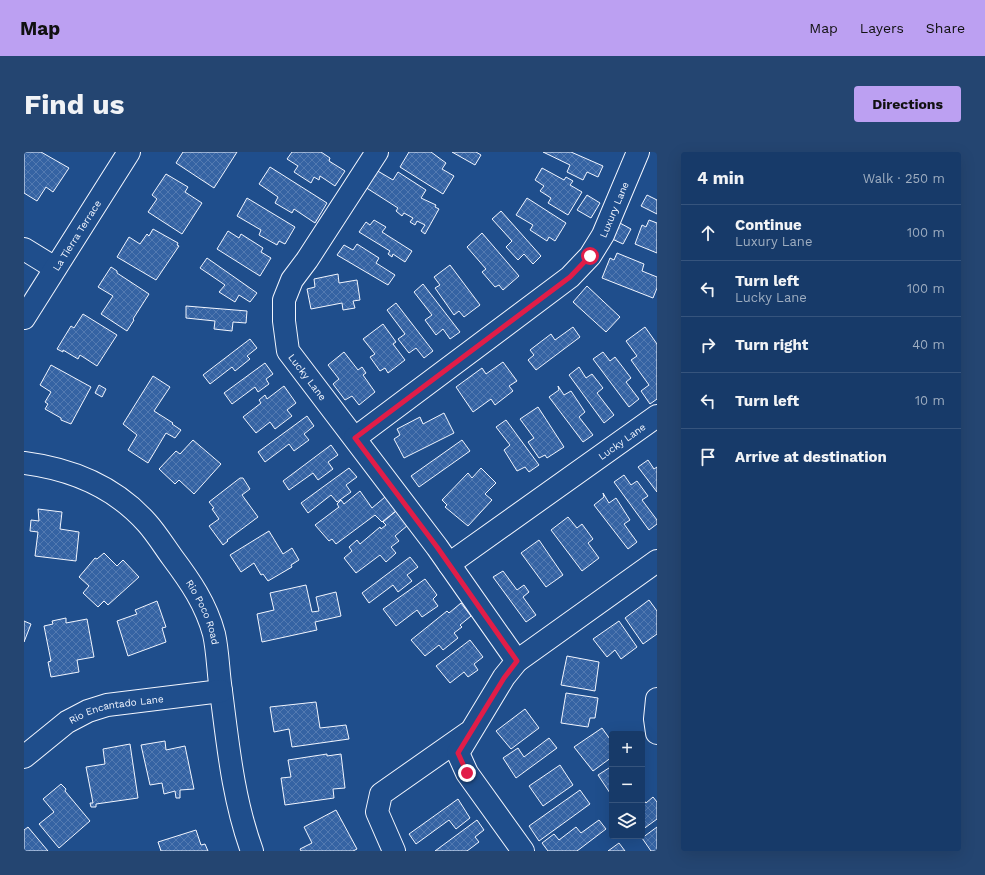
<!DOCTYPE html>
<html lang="en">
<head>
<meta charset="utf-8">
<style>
	body { margin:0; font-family:"Work Sans",sans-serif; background:#244571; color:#f1f3f6 }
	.controls { position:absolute; right:12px; bottom:12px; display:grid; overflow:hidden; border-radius:4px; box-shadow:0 4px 16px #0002 }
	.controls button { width:36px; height:36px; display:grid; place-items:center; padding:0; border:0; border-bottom:1px solid #36547d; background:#173a69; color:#f1f3f6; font:20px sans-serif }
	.stop { position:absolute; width:12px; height:12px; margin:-9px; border:3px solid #e11d48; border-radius:50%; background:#fff }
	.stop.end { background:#e11d48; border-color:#fff; box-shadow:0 1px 4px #0008 }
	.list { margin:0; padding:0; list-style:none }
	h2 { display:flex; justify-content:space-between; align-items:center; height:52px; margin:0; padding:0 16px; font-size:17px }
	h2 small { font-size:13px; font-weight:400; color:#9eadc0 }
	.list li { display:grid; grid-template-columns:26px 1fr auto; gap:12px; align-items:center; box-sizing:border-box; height:56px; padding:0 16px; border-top:1px solid #36547d }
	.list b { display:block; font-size:15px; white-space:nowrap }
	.list p { margin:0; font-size:13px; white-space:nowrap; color:#9eadc0 }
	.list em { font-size:13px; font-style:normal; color:#9eadc0 }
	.icon { flex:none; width:22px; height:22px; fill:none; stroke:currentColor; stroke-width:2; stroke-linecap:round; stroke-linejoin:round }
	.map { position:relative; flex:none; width:633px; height:699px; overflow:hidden; border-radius:4px }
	header { display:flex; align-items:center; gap:24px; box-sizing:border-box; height:56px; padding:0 20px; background:#bca0f2; color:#111 }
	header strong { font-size:19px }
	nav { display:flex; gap:22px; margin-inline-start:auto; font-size:14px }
	.intro { display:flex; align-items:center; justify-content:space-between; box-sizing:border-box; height:96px; padding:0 24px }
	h1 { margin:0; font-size:28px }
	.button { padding:10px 18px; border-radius:4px; background:#bca0f2; color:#111; font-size:14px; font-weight:700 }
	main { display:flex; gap:24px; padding:0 24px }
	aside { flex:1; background:#173a69; border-radius:4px; box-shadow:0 4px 16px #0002 }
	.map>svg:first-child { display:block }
	.building { fill:url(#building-cross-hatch); stroke:#f2f6ff }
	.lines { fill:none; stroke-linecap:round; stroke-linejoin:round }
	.minor-casing { stroke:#f2f6ff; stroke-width:24 }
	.minor { stroke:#1f4e8c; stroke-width:22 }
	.route { stroke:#e11d48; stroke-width:5 }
	.labels { text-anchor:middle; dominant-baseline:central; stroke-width:3; stroke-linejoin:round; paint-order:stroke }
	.street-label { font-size:10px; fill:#f2f6ff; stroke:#1f4e8c }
</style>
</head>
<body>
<header>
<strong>Map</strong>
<nav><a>Map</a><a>Layers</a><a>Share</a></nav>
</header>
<div class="intro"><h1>Find us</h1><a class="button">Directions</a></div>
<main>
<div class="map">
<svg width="633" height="699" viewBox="0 0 633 699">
	<defs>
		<pattern id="building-cross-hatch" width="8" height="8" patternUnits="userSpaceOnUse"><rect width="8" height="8" fill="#3563a3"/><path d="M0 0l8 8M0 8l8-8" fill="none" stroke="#537ab1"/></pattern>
	</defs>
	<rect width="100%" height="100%" fill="#1f4e8c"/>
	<path class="building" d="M0 0H17L45 16 29 40 22 35 13 49 0 41Z
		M159 0H213L190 36 152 11Z
		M268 0H297L306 6 305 9 321 19 311 34 296 24 295 28 290 25 287 31 270 20 274 14 263 7Z
		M385 0H407L422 11 418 17 430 24 419 42 376 15Z
		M428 0H452L457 3 451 13Z
		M519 0H547L579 14 574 25 563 20 559 28 543 20 546 13Z
		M246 15 303 51 291 71 270 57 268 61 251 51 254 45 235 32Z
		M518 16 540 28 542 25 549 29 546 33 558 40 544 63 524 51 527 46 516 39 520 34 511 28Z
		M352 18 369 28 374 20 402 38 397 46 412 53 411 55 415 57 401 82 397 79 401 73 393 69 391 73 386 70 389 66 380 61 378 64 372 59 374 56 341 35Z
		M142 22 164 35 161 40 178 51 158 82 124 60 133 47 128 43Z
		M563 43 576 51 567 66 553 58Z
		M623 43 633 48V62L617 54Z
		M223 46 271 75 261 92 255 89 253 93 235 83 237 78 213 64Z
		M503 46 542 71 531 89 525 85 523 89 506 78 509 73 492 63Z
		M477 59 517 104 509 112 500 102 494 108 482 95 488 89 468 67Z
		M350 68 362 75 358 80 388 99 381 110 369 102 368 105 364 102 366 99 335 80 342 70 346 73Z
		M625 68 633 71V101L611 92 618 73 622 75Z
		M594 70 607 77 599 92 586 86Z
		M129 77 154 91 153 93 155 94 132 128 93 105 105 85 116 92 123 82 125 84Z
		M204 79 215 86 217 82 239 96 237 100 247 106 236 124 193 97Z
		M458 81 495 124 479 138 475 133 471 135 458 120 462 117 443 95Z
		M333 92 355 106 352 111 371 123 364 133 313 103 320 93 329 98Z
		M593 101 620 112 618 119 633 125V136L629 146 578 126 586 106 590 108Z
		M183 106 233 141 226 150 215 143 211 150 195 140 201 133 176 116Z
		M426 113 456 153 440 165 435 159 430 163 411 136 416 133 410 125Z
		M87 115 93 119V121L125 142 109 167 110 168 103 179 77 162 89 144 74 135Z
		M314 122 315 131 333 128 336 148 329 149 331 156 319 158 318 151 287 157 283 137 291 135 290 127Z
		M399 132 436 180 426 187 419 177 412 183 401 168 408 163 390 140Z
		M563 134 596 165 582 180 549 150Z
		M372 151 409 199 400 206 392 196 385 201 374 187 381 182 363 158Z
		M162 154 223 159 222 171 209 170 208 179 190 177 191 169 162 166Z
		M59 162 93 183 73 214 56 203 54 207 39 198V200L33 197 47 174 50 176Z
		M359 172 372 190 369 192 381 208 364 221 361 216 356 219 346 205 351 202 339 187Z
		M549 175 556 185 512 218 504 208 510 203 506 198 527 182 531 188Z
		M621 175 633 192V247L626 252 617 239 625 233 607 208 613 204 602 189Z
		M226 187 233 196 223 204 226 207 211 219 208 215 186 232 179 223Z
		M320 200 334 218 338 215 342 221 339 223 351 240 335 253 328 244 321 248 309 232 315 227 304 213Z
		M579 200 586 209 591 205 607 226 602 230 615 247 605 255 569 207Z
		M479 210 493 229 485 234 489 239 471 253 467 247 449 260 432 235 458 216 462 222Z
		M241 211 249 222 242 227 245 232 234 240 231 235 208 252 200 241Z
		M27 213 67 235 47 272 37 268V266L21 257 24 252 21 250 27 240 16 233Z
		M555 215 562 226 568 222 579 236 573 241 590 263 580 271 545 223Z
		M129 224 146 235 130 259 149 271 148 272 157 278 151 286 142 281 124 311 104 298 113 283 99 272Z
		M75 233 82 237 78 245 71 241Z
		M260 234 272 251 263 258 268 264 251 277 246 270 232 281 219 265 237 251 235 248 241 243 243 247Z
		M534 234 540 243 547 239 561 260 555 265 569 283 559 290 525 245 535 238Z
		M514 255 540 295 523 306 521 303 515 306 504 290 510 286 496 267Z
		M420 261 430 281 380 306 370 287 376 283 373 277 396 265 399 272Z
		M283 264 290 274 280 282 285 288 270 299 265 292 241 310 234 300Z
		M482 268 515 313 505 320 501 315 493 319 480 298 486 293 472 275Z
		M169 288 197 312 170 342 155 328 151 332 135 317 152 299 156 302Z
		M438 288 446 299 395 335 387 324Z
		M307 293 314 303 304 310 309 317 294 328 289 321 265 338 259 329Z
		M624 308 630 317 633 315V340L614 315Z
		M325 316 333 325 322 333 327 340 313 350 307 343 284 361 277 351Z
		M457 316 472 331 461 342 468 348 444 374 421 355 423 353 418 348 444 321 448 326Z
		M600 323 607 333 613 329 624 344 618 348 633 368V372L625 378 590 330Z
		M216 326H219L226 337 218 343 234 365 203 388 204 389 199 393 185 374 195 367 188 357 190 356 185 350Z
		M336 339 348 356 361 345 372 359 358 370 351 363 312 392 308 387 305 389 291 373 315 355 313 352 317 348 320 352Z
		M579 341 585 351 592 346 606 368 600 372 613 390 604 397 570 353 580 345Z
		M14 357 38 360 36 377 55 380 52 409 11 404 14 380 6 379 7 368 15 369Z
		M372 359 384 373 371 384 375 389 367 395 372 401 362 410 356 403 332 421 320 406 328 399 325 395 333 388 336 392 356 375 357 377 362 373 359 370Z
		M544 365 553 376 558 372 569 387 564 391 575 406 558 419 527 378Z
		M245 379 259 402 268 396 275 408 267 413 268 415 244 429 239 422 237 423 230 411 217 420 206 403Z
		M515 388 539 423 522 435 497 401Z
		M80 401 93 414 99 408 115 425 84 453 80 449 74 455 59 441 65 434 55 425 71 406 73 407Z
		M386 405 394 415 383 423 388 429 374 440 369 433 345 451 338 441Z
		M479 419 493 438 500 433 505 440 499 445 512 463 502 470 469 425Z
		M401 427 413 443 409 447 414 454 398 465 393 458 372 474 359 457Z
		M282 433 288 460 295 459 292 445 312 440 317 464 291 470 293 478 238 490 233 462 250 458 246 441Z
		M625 448 633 459V482L619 492 601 466Z
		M133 449 142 475 138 476 142 490 104 504 93 469 113 462 111 458Z
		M437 451 447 464 436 473 438 475 430 481 434 486 419 498 415 493 401 504 387 488 423 459 425 461Z
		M42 466V471L63 467 70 505 53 508 55 520 27 525 24 510 27 509 20 474 29 472 28 469Z
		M0 469 7 472 0 490Z
		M595 469 613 495 597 507 591 498 583 505 569 487Z
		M446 488 459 505 450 512 454 518 444 525 440 520 426 531 412 514Z
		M543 504 575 510 571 539 537 533Z
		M542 541 574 546 571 566H566L564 575 537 571Z
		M292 550 296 576 322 573 325 587 268 595 265 577 250 580 246 555Z
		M501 557 515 576 487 597 472 579Z
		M578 576 588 590V605L569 619 550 595Z
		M525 586 533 596 492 626 479 606 494 596 500 605Z
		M141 589 142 598 161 594 170 637 156 638V646H152L151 639 140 642 138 631 126 633 117 593Z
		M106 592 114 646 72 652V655H67L66 651H69L62 615 81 612 79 597Z
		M303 602V604L317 602 321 636 309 637 310 646 261 653 257 626 267 625 264 608Z
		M536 613 549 633 519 654 505 634Z
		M588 614V644L574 623Z
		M37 632 42 637 41 639 66 669 35 696 15 672 30 660 19 647Z
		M556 638 566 652 515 689 505 674Z
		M629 645 633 650V667L618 678V646L622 651Z
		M434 647 446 666 432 677 425 668 392 692 385 682Z
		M312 658 333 697 329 699H277L276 697 288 691 280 675Z
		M453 668 460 678 451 685 455 690 443 699H411Z
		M575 668 582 677 553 699H524L518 691 530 682 535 688 552 675 557 681Z
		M4 675 24 699H0V678Z
		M633 675V699H627L618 686Z
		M172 678 177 693 181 692 184 699H137L134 690Z
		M595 691 601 699H584Z"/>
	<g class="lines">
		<g class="minor-casing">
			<g id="minor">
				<path id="s1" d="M353 0 283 108 268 128 260 148V169L264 199 413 395 493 509"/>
				<path d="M0 97 31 116"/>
				<path id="s2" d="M0 166 105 0"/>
				<path id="s3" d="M331 286 546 125 566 104 579 83 614 0"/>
				<path id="s4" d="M0 311C47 317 91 335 123 371 132 381 140 394 148 405 166 429 182 452 190 482 194 500 194 520 197 539 204 593 209 647 228 699"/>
				<path id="s5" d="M425 412 633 264"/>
				<path d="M633 547 631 567 633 581"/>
				<path id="s6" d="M0 605 43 570 64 559 83 553 197 539"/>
				<path d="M370 699 353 660 357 642 444 581"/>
				<path d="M499 699 443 621 434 601 480 525 493 509 633 409"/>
			</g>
		</g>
		<use href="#minor" class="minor"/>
	</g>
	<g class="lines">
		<path class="route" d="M443 621 434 601 480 526 493 509 413 395 331 286 546 125 566 104"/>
	</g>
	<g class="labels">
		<g class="street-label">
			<text stroke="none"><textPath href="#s3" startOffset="350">Luxury Lane</textPath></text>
			<text stroke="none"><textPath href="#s2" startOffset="98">La Tierra Terrace</textPath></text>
			<text stroke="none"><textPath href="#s1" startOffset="259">Lucky Lane</textPath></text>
			<text stroke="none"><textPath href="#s5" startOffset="212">Lucky Lane</textPath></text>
			<text stroke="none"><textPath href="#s4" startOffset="246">Rio Poco Road</textPath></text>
			<text stroke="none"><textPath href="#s6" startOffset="107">Rio Encantado Lane</textPath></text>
		</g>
	</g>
</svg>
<div class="controls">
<button>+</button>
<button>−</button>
<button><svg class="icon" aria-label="layers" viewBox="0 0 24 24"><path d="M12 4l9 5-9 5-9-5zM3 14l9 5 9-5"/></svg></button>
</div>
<div class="stop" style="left:566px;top:104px"></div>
<div class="stop end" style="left:443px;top:621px"></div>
</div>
<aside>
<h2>4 min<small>Walk · 250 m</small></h2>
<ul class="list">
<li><svg class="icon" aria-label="ahead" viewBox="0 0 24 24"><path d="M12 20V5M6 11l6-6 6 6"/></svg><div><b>Continue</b><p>Luxury Lane</p></div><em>100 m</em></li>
<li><svg class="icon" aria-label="left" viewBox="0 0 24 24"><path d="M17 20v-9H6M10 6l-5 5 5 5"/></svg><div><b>Turn left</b><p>Lucky Lane</p></div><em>100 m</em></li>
<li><svg class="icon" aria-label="right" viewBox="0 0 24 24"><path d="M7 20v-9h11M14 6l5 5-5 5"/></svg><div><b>Turn right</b></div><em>40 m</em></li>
<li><svg class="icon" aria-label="left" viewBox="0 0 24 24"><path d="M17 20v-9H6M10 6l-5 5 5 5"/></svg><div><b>Turn left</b></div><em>10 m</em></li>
<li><svg class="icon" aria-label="arrive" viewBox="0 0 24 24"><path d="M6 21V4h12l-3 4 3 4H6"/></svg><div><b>Arrive at destination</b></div></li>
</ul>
</aside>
</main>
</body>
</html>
